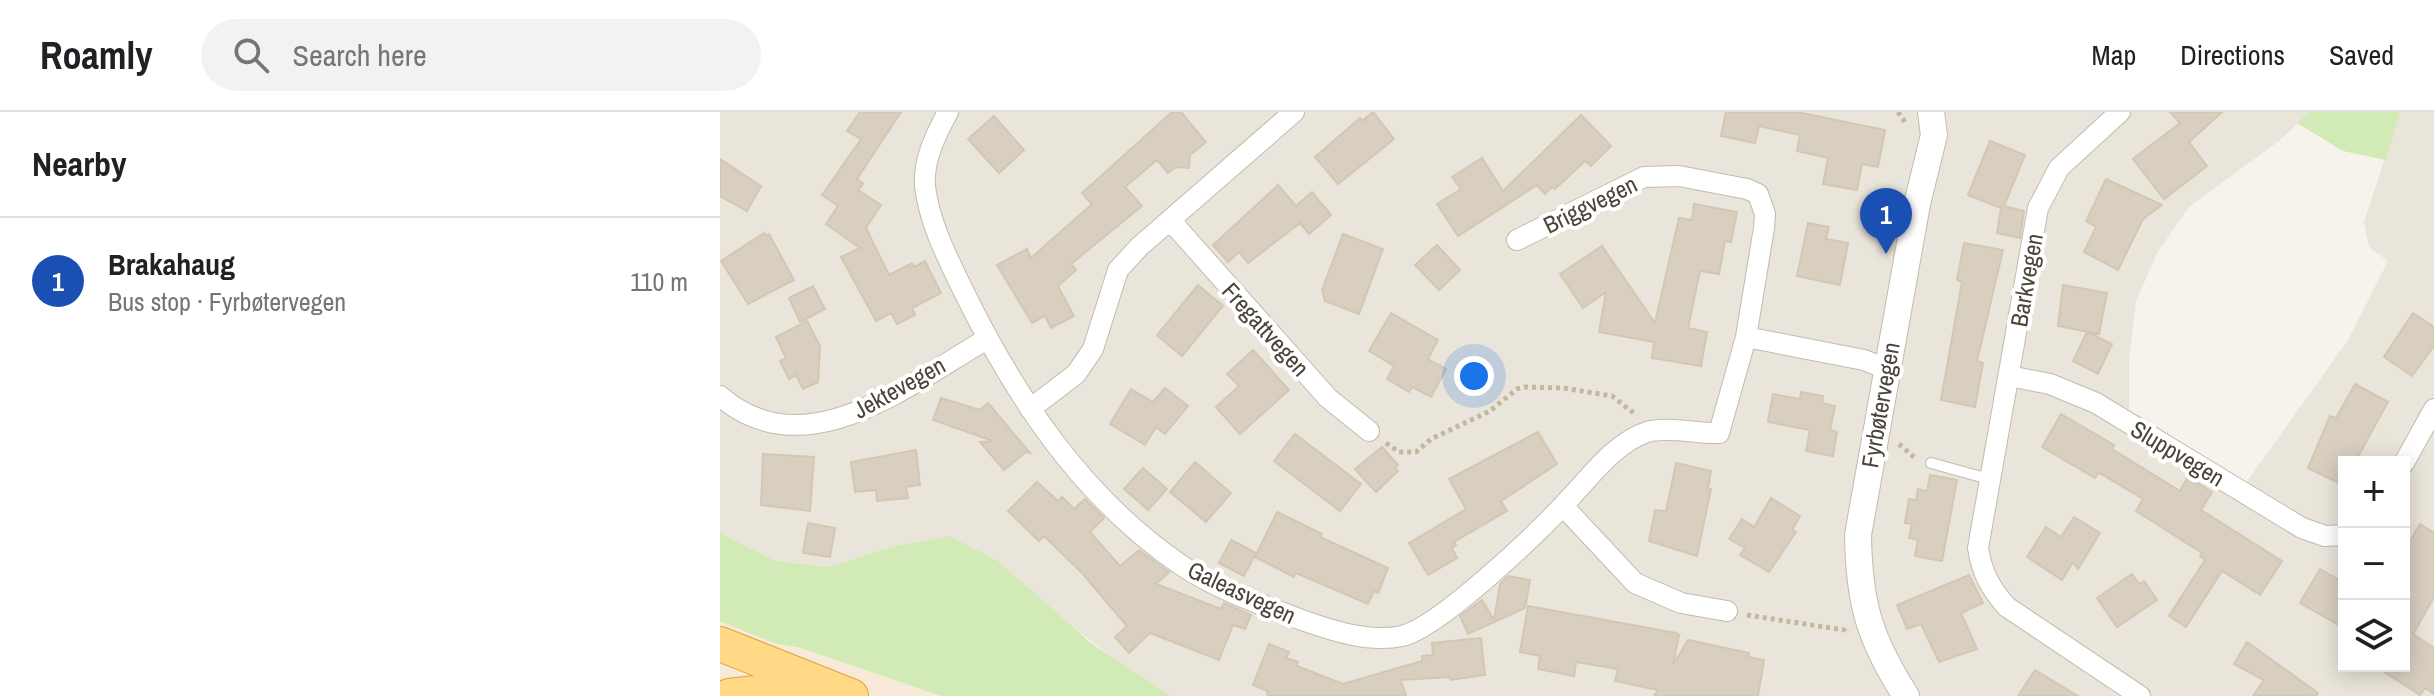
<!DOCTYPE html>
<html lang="en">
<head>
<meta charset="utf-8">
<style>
	body { margin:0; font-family:"Archivo Narrow",sans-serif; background:#f2f2f2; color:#202124 }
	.controls { position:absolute; right:24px; bottom:24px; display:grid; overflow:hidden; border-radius:0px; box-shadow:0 4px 20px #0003 }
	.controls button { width:72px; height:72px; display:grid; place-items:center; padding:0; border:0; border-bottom:2px solid #e0e0e0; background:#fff; color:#202124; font:40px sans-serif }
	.you { position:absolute; left:754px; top:264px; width:28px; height:28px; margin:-20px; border:6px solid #fff; border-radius:50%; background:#1a73e8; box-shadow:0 0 0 12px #1a73e833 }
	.badge { display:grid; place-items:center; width:52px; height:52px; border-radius:50%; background:#fc3f1d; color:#fff; font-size:26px; font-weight:700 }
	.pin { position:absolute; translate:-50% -66px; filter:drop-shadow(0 2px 4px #0008) }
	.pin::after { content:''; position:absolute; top:42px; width:28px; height:24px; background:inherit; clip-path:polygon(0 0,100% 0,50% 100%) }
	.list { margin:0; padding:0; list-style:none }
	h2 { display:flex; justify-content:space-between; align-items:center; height:104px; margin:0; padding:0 32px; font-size:34px }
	h2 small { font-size:26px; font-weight:400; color:#757577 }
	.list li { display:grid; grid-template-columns:52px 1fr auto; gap:24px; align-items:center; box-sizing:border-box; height:128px; padding:0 32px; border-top:2px solid #e0e0e0 }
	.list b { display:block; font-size:30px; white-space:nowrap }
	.list p { margin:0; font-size:26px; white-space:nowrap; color:#757577 }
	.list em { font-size:26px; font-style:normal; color:#757577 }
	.icon { flex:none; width:44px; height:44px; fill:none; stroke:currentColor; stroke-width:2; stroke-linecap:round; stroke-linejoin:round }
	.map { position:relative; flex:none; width:1714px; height:584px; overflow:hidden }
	header { display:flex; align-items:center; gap:48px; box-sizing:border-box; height:112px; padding:0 40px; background:#fff; border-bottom:2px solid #e0e0e0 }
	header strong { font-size:38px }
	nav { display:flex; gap:44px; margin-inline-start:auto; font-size:28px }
	.search { width:560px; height:72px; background:#f2f2f2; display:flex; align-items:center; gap:20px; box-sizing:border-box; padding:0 28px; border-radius:44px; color:#757577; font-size:30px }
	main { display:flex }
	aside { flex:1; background:#fff }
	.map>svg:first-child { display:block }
	.residential { fill:#eae5da; fill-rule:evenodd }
	.commercial { fill:#f7ead8 }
	.green { fill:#d2eab5 }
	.building { fill:#d8cfc1; stroke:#d3c7b4; stroke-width:2 }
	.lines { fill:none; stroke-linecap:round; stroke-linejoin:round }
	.service-casing { stroke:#c2bbae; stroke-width:12 }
	.minor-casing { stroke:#c2bbae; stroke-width:22 }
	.tertiary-casing { stroke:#c2bbae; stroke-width:28 }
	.trunk-casing { stroke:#e0a43c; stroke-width:36 }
	.path { stroke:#c4b79f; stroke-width:5; stroke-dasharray:4 4; stroke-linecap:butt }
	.service { stroke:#fff; stroke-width:10 }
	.minor { stroke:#fff; stroke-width:20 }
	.tertiary { stroke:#fff; stroke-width:26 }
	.trunk { stroke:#ffd985; stroke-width:34 }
	.labels { text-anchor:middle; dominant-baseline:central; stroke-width:8; stroke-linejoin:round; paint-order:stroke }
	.street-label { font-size:24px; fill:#4b4439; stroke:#fff }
</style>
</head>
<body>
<header>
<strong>Roamly</strong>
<div class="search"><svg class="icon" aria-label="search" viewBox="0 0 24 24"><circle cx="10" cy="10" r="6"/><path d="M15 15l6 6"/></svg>Search here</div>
<nav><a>Map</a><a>Directions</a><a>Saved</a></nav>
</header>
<main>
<aside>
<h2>Nearby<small></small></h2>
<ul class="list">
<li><span class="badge" style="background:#1a4fb4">1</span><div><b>Brakahaug</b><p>Bus stop · Fyrbøtervegen</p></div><em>110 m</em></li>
</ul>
</aside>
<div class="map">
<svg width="1714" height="584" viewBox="0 0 1714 584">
	<rect width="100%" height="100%" fill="#f6f3ec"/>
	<path class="residential" d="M0 0H1590L1559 29 1469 95 1437 141 1416 190 1409 248V309L1523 375 1628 228 1668 149 1649 135 1644 110 1680 0H1714V584H451L409 558 331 498 172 435 110 455 56 449 0 421ZM1624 350H1684V554H1624Z"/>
	<path class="commercial" d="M0 509 54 531 81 536 221 584H0Z"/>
	<path class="green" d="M1590 0H1680L1666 48 1623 39 1577 11Z
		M0 421 56 449 109 455 172 435 229 424 278 449 371 531 451 584H221L81 536 54 531 0 509Z"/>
	<path class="building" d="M140 0H181L137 67 143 72 138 78 161 93 146 116 169 163 192 151 194 155 205 149 221 181 192 196 195 203 177 212 171 201 156 209 121 145 140 136 106 112 118 94 102 83 141 27 127 19Z
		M452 0H461L486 30 470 43 469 56 456 55 448 61 437 48 405 75 422 94 351 152 356 158 338 174 354 204 331 216 325 204 312 211 277 153 307 137 311 146 372 92 362 81Z
		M653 0 674 27 618 72 595 45 640 6 642 9Z
		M1006 0H1077L1165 18 1158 55 1142 52 1137 78 1103 72 1108 46 1077 39 1080 23 1039 14 1035 31 1001 24Z
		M1450 0H1502L1469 30 1487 54 1444 87 1413 47 1460 11Z
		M861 3 891 34 871 54 865 49 835 77 832 75 825 82 817 73 738 124 717 92 741 77 732 65 762 46 783 79Z
		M274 4 304 38 279 61 248 27Z
		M1270 29 1305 43 1284 94 1304 99 1300 126 1277 121 1281 96 1248 83Z
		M0 47 41 74 27 99 0 84Z
		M1386 67 1442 93 1423 107 1398 158 1364 140 1376 115 1366 109Z
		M558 73 576 94 592 80 611 103 589 122 580 111 528 151 519 140 508 150 493 133Z
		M974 92 1017 100 1011 130 1005 129 999 162 980 159 968 216 987 220 981 254 932 246 934 230 879 220 886 180 863 196 840 162 882 134 935 211 959 106 972 108Z
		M1088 111 1109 115 1106 127 1128 131 1120 173 1077 164Z
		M44 121 46 124 49 122 74 168 28 192 1 149Z
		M623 122 663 137 639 202 605 189 602 178Z
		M1244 131 1283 138 1257 249 1263 251 1255 295 1221 288 1242 170 1237 168Z
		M717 133 740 158 719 178 695 153Z
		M478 173 503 194 462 244 437 223Z
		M1343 173 1387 181 1379 222 1338 214Z
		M93 174 105 197 80 210 69 186Z
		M671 201 718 228 708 247 726 257 711 285 692 275 689 280 667 267 674 254 649 239Z
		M1693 201 1714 215V234L1692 264 1664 245Z
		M87 209 100 234 98 270 83 277 76 263 69 267 60 249 66 246 56 225Z
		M1367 220 1392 232 1378 262 1353 249Z
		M533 238 569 278 520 322 496 295 519 274 507 262Z
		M1635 272 1668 290 1635 350H1624L1619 371 1588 356 1610 304 1616 306Z
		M445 276 468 294 445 322 436 315 425 333 390 312 411 277 433 290Z
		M1081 280 1103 284 1102 291 1115 294 1110 318 1117 320 1113 344 1086 339 1090 318 1048 310 1053 282 1080 287Z
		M221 286 260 298 268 291 310 341 306 340 284 358 260 330 273 329 213 308Z
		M1341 302 1394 333 1392 337 1460 379 1468 365 1492 380 1481 398 1562 449 1540 483 1502 459 1466 515 1449 504 1485 448 1480 444 1482 441 1416 399 1423 387 1383 363 1378 361 1375 366 1322 335Z
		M818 320 837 352 781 389 787 399 734 430 736 433 732 436 737 446 708 463 689 431 746 397 729 367Z
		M575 322 641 372 620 399 554 349Z
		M662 335 678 353 675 355 678 359 656 380 635 357Z
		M196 338 200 373 186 375 188 386 157 389 156 378 135 380 131 350Z
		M43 342 94 345 90 399 41 393Z
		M475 350 511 381 486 410 450 380Z
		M956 351 991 359 988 377H991L977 444 929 429 935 398 946 399Z
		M423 356 447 377 428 398 404 377Z
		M1210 363 1237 368 1222 449 1195 444 1198 428 1189 426 1192 412 1185 411 1189 387 1196 388 1198 377 1207 379Z
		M317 370 338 389 342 385 354 397 365 387 384 406 370 420 400 454 419 438 449 460 436 472 501 497 504 491 531 503 525 517 513 513 499 548 430 521 409 541 395 525 407 514 362 461 324 424 319 429 288 399Z
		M1051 386 1080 404 1072 418 1076 420 1049 460 1020 443 1025 436 1009 427 1022 407 1034 415Z
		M557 400 602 422 600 425 668 456 658 481 654 479 648 492 576 461 574 465 535 445Z
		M1354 405 1380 421 1358 457 1353 450 1342 468 1307 445 1326 415 1341 425Z
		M88 411 115 416 110 445 83 441Z
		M1700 412 1714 421V485L1693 522 1714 536V582L1705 576 1700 583 1655 554H1684V439Z
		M511 428 536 441 524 464 499 451Z
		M1600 457 1624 471V516L1580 491Z
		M1412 462 1419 472 1424 469 1437 488 1397 515 1377 486Z
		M1249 463 1263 491 1241 501 1257 537 1219 550 1201 512 1187 517 1177 493Z
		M788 464 810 468 805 496 748 522 740 504 762 488 774 508 780 472Z
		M808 494 956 521 959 523 953 553 968 528 1029 541 1028 545 1044 548 1038 584H934L938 578 895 569 898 557 856 550 854 564 818 557 820 544 800 540Z
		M761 526 765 563 731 568 729 565 681 568 686 584H548L547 579 533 573 549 532 569 540 566 546 578 550 577 554 623 572 702 549V544L713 543 712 531Z
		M1527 530 1598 581 1596 584H1533L1544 568 1514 552Z
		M1315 558 1358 584H1298Z"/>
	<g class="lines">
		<g class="service-casing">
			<path id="service" d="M1211 351 1269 367"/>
		</g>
		<g class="minor-casing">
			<path id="minor" d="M228 0C216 22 203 48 205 74 209 110 227 145 242 176 294 283 361 385 461 453 496 477 542 493 582 508 613 519 649 531 682 524 720 515 821 418 850 386 871 364 896 330 927 320 945 314 979 322 999 321L1026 225 1044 116 1045 102 1038 82 1027 77 959 64 924 65 797 128
				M1400 0 1339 56 1318 96 1258 436C1262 461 1270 476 1287 495L1420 584
				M450 108 608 286 649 319
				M1026 225 1144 248 1167 257
				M1289 264 1330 272 1376 291 1582 416 1605 424 1624 423
				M0 284C85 358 189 272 267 227
				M310 297 356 262 373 237 398 158 419 135 574 0
				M1684 351 1714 297
				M843 394 915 471 961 491 1007 499"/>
		</g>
		<g class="tertiary-casing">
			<path id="tertiary" d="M1186 584C1149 526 1139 491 1138 423L1197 92 1214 23 1211 0"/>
		</g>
		<g class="trunk-casing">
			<path id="trunk" d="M0 532 131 584
				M9 584 44 580 80 584"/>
		</g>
		<path class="path" d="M1178 0 1185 10
			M666 331 679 340H696L711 327 770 299 797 277 806 275 843 276 892 284 915 302
			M1179 332 1195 346
			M1027 503 1124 518 1126 522"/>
		<use href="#service" class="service"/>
		<use href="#minor" class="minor"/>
		<use href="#tertiary" class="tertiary"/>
		<use href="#trunk" class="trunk"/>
	</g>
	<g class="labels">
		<g class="street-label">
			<text transform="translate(870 92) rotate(-26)">Briggvegen</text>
			<text transform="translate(1306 168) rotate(-80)">Barkvegen</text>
			<text transform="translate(546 217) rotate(48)">Fregattvegen</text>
			<text transform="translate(179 275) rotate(-29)">Jektevegen</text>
			<text transform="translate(1160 293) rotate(-80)">Fyrbøtervegen</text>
			<text transform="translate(1458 341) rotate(31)">Sluppvegen</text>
			<text transform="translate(522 480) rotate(25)">Galeasvegen</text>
		</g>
	</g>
</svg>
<div class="controls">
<button>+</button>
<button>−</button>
<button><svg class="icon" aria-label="layers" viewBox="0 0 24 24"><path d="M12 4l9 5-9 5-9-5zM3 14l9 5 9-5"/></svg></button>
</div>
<div class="you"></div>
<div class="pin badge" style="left:1166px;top:142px;background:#1a4fb4">1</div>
</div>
</main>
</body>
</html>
